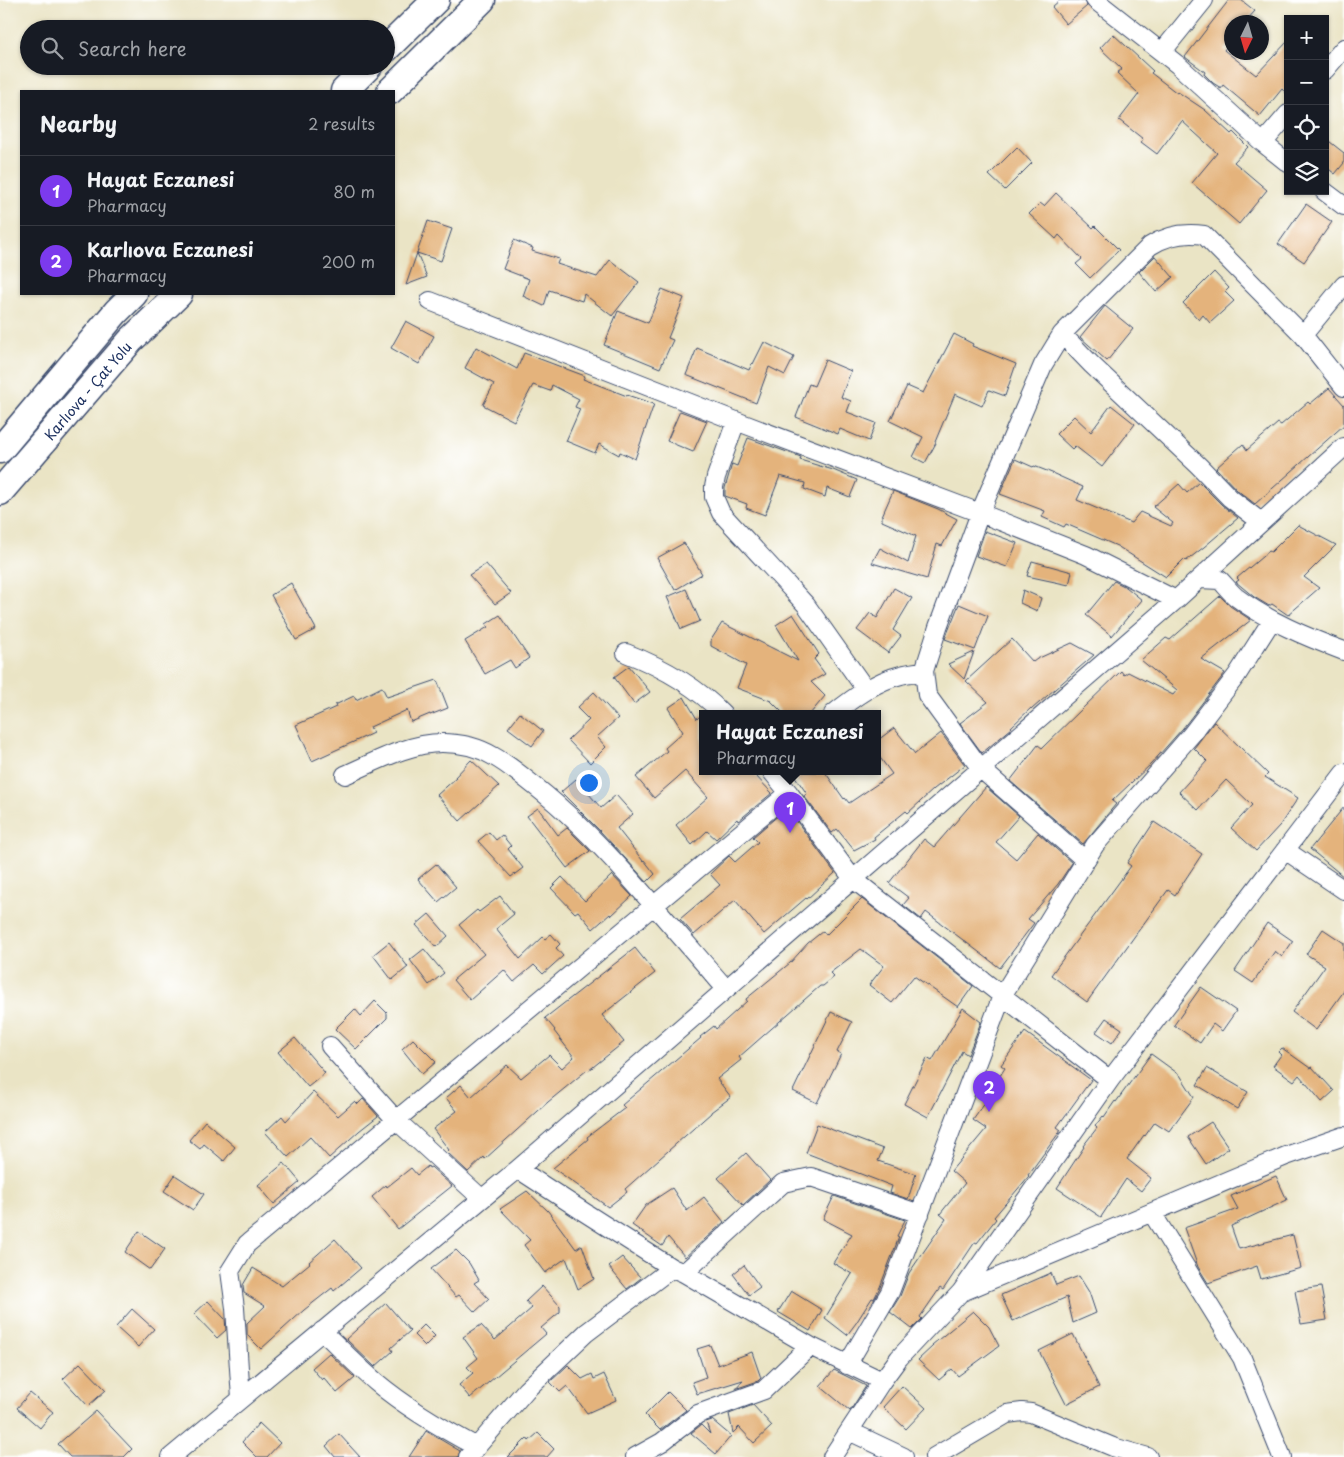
<!DOCTYPE html>
<html lang="en">
<head>
<meta charset="utf-8">
<style>
	body { margin:0; font-family:"Playpen Sans",sans-serif; background:#242831; color:#f1f3f6 }
	.controls { position:absolute; right:15px; top:15px; display:grid; overflow:hidden; border-radius:0px; box-shadow:0 1px 4px #0004 }
	.controls button { width:45px; height:45px; display:grid; place-items:center; padding:0; border:0; border-bottom:1px solid #363941; background:#171b24; color:#f1f3f6; font:25px sans-serif }
	.compass { position:absolute; left:1224px; top:15px; width:45px; height:45px; border-radius:50%; background:#171b24; box-shadow:0 1px 4px #0004; rotate:185deg }
	.you { position:absolute; left:588px; top:782px; width:18px; height:18px; margin:-12px; border:4px solid #fff; border-radius:50%; background:#1a73e8; box-shadow:0 0 0 8px #1a73e833 }
	.badge { display:grid; place-items:center; width:32px; height:32px; border-radius:50%; background:#7c3aed; color:#fff; font-size:16px; font-weight:700 }
	.pin { position:absolute; translate:-50% -41px; filter:drop-shadow(0 1px 2px #0008) }
	.pin::after { content:''; position:absolute; top:26px; width:18px; height:15px; background:inherit; clip-path:polygon(0 0,100% 0,50% 100%) }
	.popup { position:absolute; left:699px; top:710px; width:182px; height:65px; box-sizing:border-box; display:grid; place-content:center; border-radius:0px; background:#171b24; filter:drop-shadow(0 1px 4px #0005); font-size:16px; white-space:nowrap; color:#9ea1a6 }
	.popup b { font-size:19px; color:#f1f3f6 }
	.popup::after { content:''; position:absolute; left:50%; top:100%; margin-left:-10px; border:10px solid transparent; border-top-color:#171b24 }
	.list { margin:0; padding:0; list-style:none }
	h2 { display:flex; justify-content:space-between; align-items:center; height:65px; margin:0; padding:0 20px; font-size:21px }
	h2 small { font-size:16px; font-weight:400; color:#9ea1a6 }
	.list li { display:grid; grid-template-columns:32px 1fr auto; gap:15px; align-items:center; box-sizing:border-box; height:70px; padding:0 20px; border-top:1px solid #363941 }
	.list b { display:block; font-size:19px; white-space:nowrap }
	.list p { margin:0; font-size:16px; white-space:nowrap; color:#9ea1a6 }
	.list em { font-size:16px; font-style:normal; color:#9ea1a6 }
	.icon { flex:none; width:28px; height:28px; fill:none; stroke:currentColor; stroke-width:2; stroke-linecap:round; stroke-linejoin:round }
	.map { position:relative; flex:none; width:1344px; height:1457px; overflow:hidden }
	.search { position:absolute; background:#171b24; box-shadow:0 1px 4px #0004; left:20px; top:20px; width:375px; height:55px; display:flex; align-items:center; gap:12px; box-sizing:border-box; padding:0 18px; border-radius:28px; color:#9ea1a6; font-size:19px }
	.panel { position:absolute; background:#171b24; box-shadow:0 1px 4px #0004; left:20px; top:90px; width:375px; height:205px; border-radius:0px }
	.map>svg:first-child { display:block }
	.building { fill:#e4b37c }
	.lines { fill:none; stroke-linecap:round; stroke-linejoin:round }
	.minor-casing { stroke:#3a4a6d; stroke-width:20 }
	.highway-casing { stroke:#3a4a6d; stroke-width:29 }
	.minor { stroke:#fff; stroke-width:18 }
	.highway { stroke:#fff; stroke-width:26 }
	.labels { text-anchor:middle; dominant-baseline:central; stroke-width:4; stroke-linejoin:round; paint-order:stroke }
	.street-label { font-size:14px; fill:#1b2f5e; stroke:#fff }
</style>
</head>
<body>
<div class="map">
<svg width="1344" height="1457" viewBox="0 0 1344 1457">
	<rect width="100%" height="100%" fill="#fff"/>
	<filter id="ink" filterUnits="userSpaceOnUse"><feTurbulence type="fractalNoise" baseFrequency=".02" numOctaves="2"/><feDisplacementMap in="SourceGraphic" scale="10" xChannelSelector="R" yChannelSelector="G"/><feConvolveMatrix kernelMatrix="1 2 1 2 8 2 1 2 1" color-interpolation-filters="sRGB"/></filter>
	<filter id="wash" filterUnits="userSpaceOnUse"><feTurbulence type="fractalNoise" baseFrequency=".0096" numOctaves="4" result="noise"/><feDisplacementMap in="SourceGraphic" scale="20" xChannelSelector="R" yChannelSelector="G"/><feGaussianBlur stdDeviation="1.12" result="paint"/><feColorMatrix in="noise" values="0 0 0 0 0 0 0 0 0 0 0 0 0 0 0 0 0 1.4 0 .05"/><feComposite in="paint" operator="in"/></filter>
	<g filter="url(#wash)">
		<rect width="100%" height="100%" fill="#eae4c5"/>
		<g id="blocks">
			<path class="building" d="M1060 0H1085L1087 6 1066 24 1052 7Z
				M1229 0H1241L1255 11 1245 22H1232V40L1224 50 1256 75 1288 41V95L1282 89 1260 116 1223 85 1221 88 1213 83 1204 74 1205 72 1185 57Z
				M1113 34 1153 71 1151 73 1177 93 1178 92 1205 110 1231 134 1233 132 1248 147 1234 162 1267 190 1239 224 1192 183 1217 153 1182 121 1157 154 1141 142 1143 139 1119 120 1139 94 1117 73 1122 69 1100 48Z
				M1325 138 1344 153V163L1335 174 1325 166Z
				M1017 147 1032 163 1005 190 989 175Z
				M1056 193 1093 228 1095 226 1119 250 1090 278 1076 264 1082 259 1059 235 1056 239 1029 214 1040 203 1044 206Z
				M1306 204 1332 222 1304 262 1278 244Z
				M428 221 452 229 441 261 417 253 427 277 406 285Z
				M514 240 533 248 532 251 559 259 557 264 597 277 610 260 639 282 612 316 584 294 582 301 549 290 544 306 523 296 529 279 503 269Z
				M1155 256 1173 277 1156 292 1139 272Z
				M1214 272 1229 288 1225 292 1234 301 1210 323 1203 315 1199 320 1183 303Z
				M662 289 684 298 668 338 673 340 660 368 604 345 618 311 648 323Z
				M1105 306 1133 329 1107 361 1080 337Z
				M406 321 434 336 419 364 391 348Z
				M954 334 973 344 972 346 1016 364 1005 396 989 390 982 406 955 394 935 442 936 443 925 463 913 457 923 437 890 421 907 386 923 393Z
				M764 342 794 357 785 375 769 367 756 403 686 375 697 348 749 370 752 363 753 364Z
				M476 347 517 369 524 353 585 376 583 379 627 396V395L654 404 635 459 620 452 619 455 599 444 595 453 566 441 580 409 575 407 579 399 552 385 550 391 533 385 514 421 483 405 494 384 465 368Z
				M825 360 851 371 841 397 851 401 847 412 876 423 869 441 840 429 838 434 796 417 809 384 814 386Z
				M1329 388 1344 405V425L1255 504 1237 490 1216 468 1243 444 1247 450 1278 423 1281 425 1308 402 1310 404Z
				M1111 405 1135 424 1102 467 1075 446 1072 449 1056 434 1074 416 1091 432Z
				M680 411 707 421 693 452 667 441Z
				M748 438 801 457 800 460 833 470 857 480 850 497 827 488 825 497 804 489 805 483 780 476 765 515 746 508 747 504 725 496V488L732 464 737 466Z
				M1015 459 1033 467 1034 466 1052 473 1083 487 1077 500 1131 523 1140 512 1171 526 1173 523 1153 507 1179 484 1187 493 1199 482 1222 505 1238 518 1204 547 1186 561 1184 559 1166 577 1117 546 1066 524 1064 527 1042 517 1045 511 1000 494Z
				M893 491 938 509 957 519 942 546 937 544 927 579 872 563 880 548 908 563 916 536 882 521V516Z
				M1298 525 1336 545 1304 577 1319 588 1288 615 1272 604 1269 606 1254 597 1236 582 1239 580 1237 578 1269 551 1271 552Z
				M985 531 1017 543 1007 567 976 556Z
				M684 543 702 574 675 590 657 558Z
				M1032 561 1072 572 1069 585 1027 576Z
				M486 564 511 593 495 604 469 575Z
				M1114 581 1126 587 1142 600 1112 636 1086 615Z
				M291 583 316 629 296 640 271 595Z
				M894 588 912 598 893 630 901 636 888 653 857 630 870 613 877 618Z
				M686 589 700 621 681 629 667 597Z
				M1023 590 1041 598 1037 611 1020 603Z
				M1220 596 1230 606 1251 620 1201 659 1225 673 1183 728 1151 764 1112 801 1116 804 1083 844 1010 781 1038 745 1042 748 1121 671 1124 675 1128 672 1173 695 1177 690 1141 660 1166 638 1170 640Z
				M959 604 988 616 975 650 945 639Z
				M793 614 819 654 814 659 825 674 811 682 825 696 810 714H784L771 701 737 688 746 665 711 646V640L722 623 798 661 776 625Z
				M500 615 529 658 515 668 510 660 485 674 465 641 488 627 486 624Z
				M1012 639 1033 662 1037 659 1072 643 1094 655 1032 709 1031 708 1011 727 1012 728 982 753 960 723 988 702 966 681Z
				M974 652 964 679 948 664Z
				M629 666 650 692 634 704 614 677Z
				M437 680 448 708 430 715V714L411 722 407 710 370 727 373 733 312 761 296 725 336 707 335 705 354 696 356 700 382 687 387 697Z
				M594 692 618 718 597 737 606 747 590 763 568 740 589 720 577 708Z
				M684 697 697 719 702 714V772H752L772 793 738 821 737 819 716 839 707 831 692 845 676 825 708 797 685 771 654 798 636 777 667 751 665 748 683 732 668 708Z
				M520 713 543 731 532 746 508 728Z
				M1214 722 1268 774 1265 777 1298 798 1280 825 1256 851 1231 828 1252 805 1226 780 1198 810 1179 792 1207 761 1194 748Z
				M894 728 915 754 941 733 965 765 934 789 908 813 906 811 874 837 875 839 854 850 837 829 832 833 804 796 807 794 792 772H825L844 799 845 798 849 803 892 774 878 755V740Z
				M471 760 499 786 460 821 437 795 456 778 455 777Z
				M576 779 601 808 616 795 633 814 617 828 643 861 644 860 655 874 647 882 601 832 561 792Z
				M986 787 1019 816 996 842 1016 859 1038 833 1072 863 1058 884 1028 919 1034 923 1000 968 926 912 921 919 903 905 909 898 889 883 924 839 934 847Z
				M1344 807V877L1310 849Z
				M538 808 558 835 567 828 590 851 567 868 527 816Z
				M787 808 835 873 807 899 806 898 764 934 735 900 694 935 680 919 720 885 710 874 729 856 735 862 758 842 753 837Z
				M1154 822 1202 854 1175 895 1168 890 1087 1002 1051 975 1131 866 1127 863Z
				M489 832 496 840 502 835 511 846 508 849 523 868 511 877 478 841Z
				M436 864 456 887 438 902 418 879Z
				M612 875 632 896 611 916 610 914 593 929 578 911 575 913 551 888 562 877 585 901Z
				M500 896 514 914 496 929 520 959 543 937 545 939 551 934 560 944 556 948 563 956 543 974 534 965 514 982 504 970 470 1000 453 980 484 954 459 925 477 910 479 912Z
				M862 899 973 986 958 1007 914 976 892 1003 869 985 884 966 861 949 830 973 834 977 823 986H820L739 1057 741 1060 717 1079 731 1097 711 1112V1113L625 1189 627 1192 608 1207 553 1168 588 1139 587 1137 625 1108 622 1105 701 1038 700 1037 714 1026 716 1029 747 1001 746 999 790 963 808 943 823 931 826 935Z
				M429 914 448 936 436 947 416 925Z
				M1267 923 1293 941 1282 957 1275 951 1253 983 1235 971Z
				M1323 929 1344 943V991L1316 1030 1292 1012 1325 966 1306 954Z
				M389 942 408 967 392 980 373 955Z
				M635 948 655 973 602 1015 624 1042 588 1071 587 1070 548 1102 485 1159 484 1157 468 1172 447 1152 449 1150 433 1129 457 1111 446 1098 461 1085 471 1097 507 1065 521 1078 549 1055 562 1068 574 1057 554 1031 555 1030 545 1018Z
				M424 949 444 973 429 985 410 960Z
				M1201 987 1236 1011 1222 1031 1213 1024 1200 1043 1174 1025Z
				M375 1001 387 1013V1018L356 1049 335 1029 355 1009 361 1016Z
				M963 1008 981 1022 968 1055 962 1051 928 1117 904 1104 927 1058 932 1061Z
				M831 1012 852 1022 837 1052 841 1054 817 1103 793 1091Z
				M1106 1018 1122 1029 1112 1043 1096 1032Z
				M1025 1032 1091 1080 1057 1127 1061 1130 1028 1175 1029 1176 994 1217 996 1219 977 1243 975 1242 943 1290 940 1288 920 1317 922 1319 912 1329 890 1312 900 1296 909 1273 946 1219 940 1214 965 1183 951 1171 986 1129 973 1120 988 1099 986 1098 1005 1068 1001 1065Z
				M295 1038 325 1073 308 1087 278 1052Z
				M413 1039 436 1062 422 1074 402 1049Z
				M1282 1048 1310 1068 1312 1067 1334 1091 1322 1102 1299 1075 1294 1081 1273 1066 1281 1055 1278 1052Z
				M1151 1054 1180 1075 1194 1097 1169 1131 1155 1122 1145 1136 1144 1135 1127 1159 1151 1178 1141 1191 1126 1179 1101 1217 1057 1188 1084 1147 1083 1146 1097 1128 1095 1126 1103 1116 1104 1117 1115 1101 1116 1102Z
				M1207 1068 1248 1092 1237 1109 1197 1085Z
				M313 1092 338 1116 355 1101 358 1104 363 1099 378 1116 359 1131 329 1158 310 1137 288 1157 265 1132 282 1116 286 1121Z
				M205 1121 235 1147 224 1161 204 1144 200 1149 189 1140Z
				M1211 1122 1229 1148 1206 1164 1188 1137Z
				M817 1124 883 1149 878 1161 916 1174 908 1199 890 1193 892 1186 806 1153Z
				M746 1153 770 1180 743 1205 718 1178Z
				M284 1163 300 1182 274 1204 258 1185Z
				M428 1166 429 1168 431 1167 452 1186 398 1229 372 1197 386 1185 387 1187 411 1168 417 1175Z
				M175 1175 204 1194 193 1210 164 1191Z
				M1276 1176 1287 1200 1231 1226 1239 1249 1293 1235 1301 1268 1261 1279 1257 1266 1208 1283 1198 1267 1184 1228 1238 1209 1231 1196Z
				M672 1188 687 1211 704 1197 724 1222 685 1257 668 1237 662 1246 632 1225 646 1205Z
				M527 1191 548 1211 576 1249 582 1245 594 1279 578 1289 566 1258 545 1273 524 1245 530 1240 500 1209Z
				M834 1196 905 1220 897 1236 899 1237 880 1287 874 1299 872 1298 856 1323 847 1335 825 1318 852 1274 833 1263 852 1234 823 1219Z
				M139 1231 165 1249 150 1270 125 1252Z
				M335 1239 361 1268 334 1291 332 1288 304 1310 261 1349 247 1335V1323L265 1306 244 1293 243 1285 253 1268 282 1286 310 1263 309 1262Z
				M456 1250 469 1263 479 1280 474 1283 489 1299 475 1312 459 1295 456 1297 431 1269Z
				M622 1257 641 1278 627 1289 609 1267Z
				M744 1265 760 1287 749 1295 733 1274Z
				M1051 1273 1056 1285 1079 1276 1089 1292 1096 1313 1073 1323 1067 1297 1013 1321 1001 1295Z
				M542 1286 560 1306V1312L541 1328 546 1334 470 1398 459 1385 473 1373 467 1367 478 1358 463 1337 481 1325 495 1340 532 1308 526 1301Z
				M1321 1287 1327 1320 1301 1324 1295 1291Z
				M791 1291 822 1310 810 1331 778 1312Z
				M208 1301 225 1319 226 1330 217 1338 194 1314Z
				M386 1303 410 1331 391 1348 393 1351 375 1367 346 1339Z
				M132 1309 154 1329 138 1347 116 1327Z
				M973 1311 989 1327 999 1346 958 1376 952 1369 939 1380 918 1360 933 1346 932 1345Z
				M424 1325 435 1336 425 1346 414 1335Z
				M1073 1334 1099 1387 1066 1404 1039 1351Z
				M710 1345 718 1365 752 1352 761 1378 758 1381 735 1389 743 1380 697 1394 692 1382 706 1377 697 1349Z
				M329 1353 355 1378 337 1393 324 1378 322 1380 312 1368Z
				M80 1363 106 1390 88 1406 63 1379Z
				M568 1365 582 1379 592 1374 594 1379 604 1374 616 1400 587 1413 567 1386 560 1392 550 1382Z
				M834 1370 866 1386 850 1411 820 1386Z
				M902 1386 926 1408 906 1429 883 1407Z
				M668 1392 686 1410 660 1430 645 1415Z
				M30 1393 53 1412 40 1428 17 1408Z
				M753 1405 772 1426 754 1443 739 1427 733 1433 729 1414Z
				M96 1411 132 1449 124 1457H70L58 1444Z
				M712 1420 731 1436 716 1454 691 1433 701 1425 710 1434 706 1422Z
				M259 1423 280 1443 267 1457H257L242 1442Z
				M426 1431 460 1451 458 1457H409Z
				M538 1433 554 1449 547 1457H508L527 1438 529 1441Z
				M339 1434 360 1457H335L326 1446Z"/>
		</g>
	</g>
	<g filter="url(#ink)">
		<use href="#blocks" fill-opacity="0" stroke="#3a4a6d" stroke-width="1"/>
		<g class="lines">
			<g class="minor-casing">
				<path id="minor" d="M1095 0 1178 65 1263 143 1288 163
					M1162 52 1204 0
					M1325 70 1344 48
					M1263 143 1288 114
					M1324 191 1344 206
					M430 301 736 421 980 513 1086 555 1176 600
					M1062 334 1092 365 1199 466 1230 498 1261 522
					M1303 335 1344 285
					M736 421 716 477 714 487V497L721 513 806 605 866 690
					M1199 579 1220 580C1225 585 1230 592 1236 597 1268 621 1306 637 1344 651
					M626 653C662 667 696 686 723 714
					M833 714C853 698 876 681 901 675 908 673 916 672 924 671
					M772 772 789 793 853 879 1110 1080
					M345 775C375 762 409 743 442 743 459 743 478 747 493 756 508 764 522 776 536 787 569 813 598 843 626 874 660 912 693 951 726 989
					M1285 850 1344 890
					M1085 860 981 769 927 695 924 671 938 627 980 513 1043 365 1062 334 1150 246C1167 235 1184 232 1204 235L1303 335 1344 387
					M330 1046 396 1120 481 1198
					M518 1169 584 1212 672 1268 684 1273 810 1346 882 1381
					M1152 1213 1242 1358 1282 1457
					M684 1273 783 1183 811 1177 920 1214
					M962 1292 1286 1156 1344 1136
					M322 1331C340 1348 357 1366 376 1382 407 1408 441 1428 477 1447
					M847 1365 890 1292 1002 996 1095 845 1191 735 1237 675 1272 620
					M241 1399 235 1308 230 1271 247 1244 789 793
					M849 1431 904 1457
					M171 1457 518 1169 1176 600 1344 447
					M468 1457 526 1390 586 1333 672 1268
					M635 1457 662 1442 698 1414 764 1390 810 1346
					M832 1457 882 1381 899 1358 961 1292 1110 1080 1344 773
					M934 1457 1007 1414 1022 1412 1031 1413 1113 1447 1148 1457"/>
			</g>
			<g class="highway-casing">
				<g id="highway">
					<path d="M386 49 436 0"/>
					<path d="M344 91 369 66"/>
					<path d="M390 91 482 0"/>
					<path d="M0 450 116 312 134 294"/>
					<path id="s1" d="M0 492 131 340 179 294"/>
				</g>
			</g>
			<use href="#minor" class="minor"/>
			<use href="#highway" class="highway"/>
		</g>
	</g>
	<g class="labels">
		<g class="street-label">
			<text stroke="none"><textPath href="#s1" startOffset="134">Karlıova - Çat Yolu</textPath></text>
		</g>
	</g>
</svg>
<div class="controls">
<button>+</button>
<button>−</button>
<button><svg class="icon" aria-label="locate" viewBox="0 0 24 24"><circle cx="12" cy="12" r="6"/><path d="M12 2v4M12 18v4M2 12h4M18 12h4"/></svg></button>
<button><svg class="icon" aria-label="layers" viewBox="0 0 24 24"><path d="M12 4l9 5-9 5-9-5zM3 14l9 5 9-5"/></svg></button>
</div>
<svg class="compass" viewBox="-18 -18 36 36"><path d="M0-13l5 13h-10z" fill="#e53935"/><path d="M0 13l5-13h-10z" fill="#9ea1a6"/></svg>
<div class="you"></div>
<div class="pin badge" style="left:790px;top:833px">1</div>
<div class="popup"><b>Hayat Eczanesi</b>Pharmacy</div>
<div class="pin badge" style="left:989px;top:1112px">2</div>
<div class="search"><svg class="icon" aria-label="search" viewBox="0 0 24 24"><circle cx="10" cy="10" r="6"/><path d="M15 15l6 6"/></svg>Search here</div>
<section class="panel">
<h2>Nearby<small>2 results</small></h2>
<ul class="list">
<li><span class="badge">1</span><div><b>Hayat Eczanesi</b><p>Pharmacy</p></div><em>80 m</em></li>
<li><span class="badge">2</span><div><b>Karlıova Eczanesi</b><p>Pharmacy</p></div><em>200 m</em></li>
</ul>
</section>
</div>
</body>
</html>
